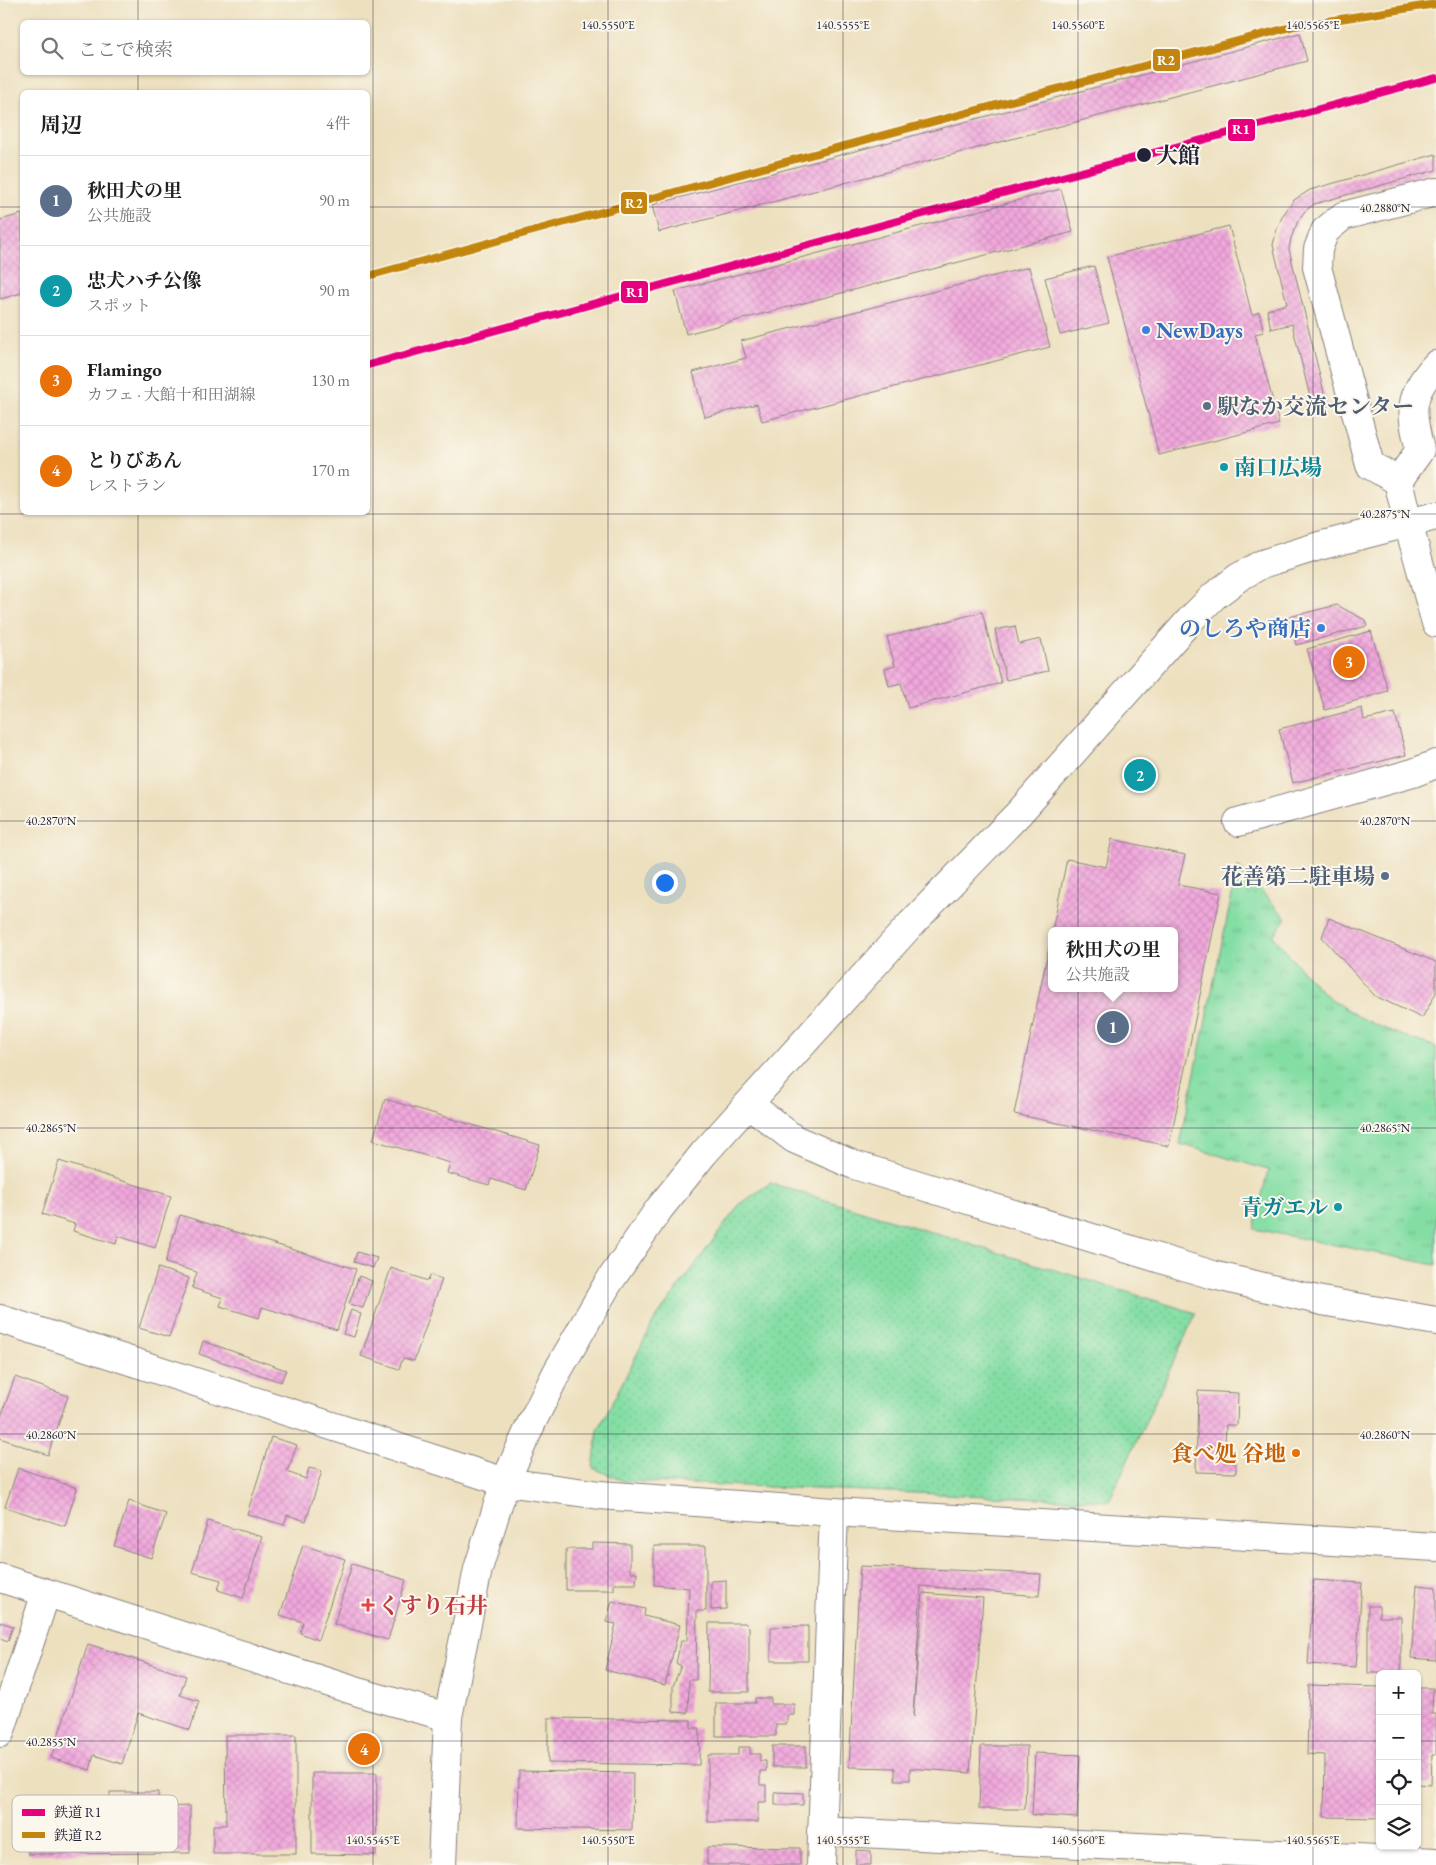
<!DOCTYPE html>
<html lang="ja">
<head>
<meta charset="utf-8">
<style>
	body { margin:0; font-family:"EB Garamond","Noto Serif JP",serif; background:#f6f6f6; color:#202124 }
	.controls { position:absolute; right:15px; bottom:15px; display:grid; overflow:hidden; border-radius:8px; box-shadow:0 1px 4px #0004 }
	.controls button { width:45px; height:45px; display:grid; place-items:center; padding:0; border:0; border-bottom:1px solid #e0e0e0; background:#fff; color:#202124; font:25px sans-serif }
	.you { position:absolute; left:664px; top:882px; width:18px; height:18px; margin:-12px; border:4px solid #fff; border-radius:50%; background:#1a73e8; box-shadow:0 0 0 8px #1a73e833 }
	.badge { display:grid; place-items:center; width:32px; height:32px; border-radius:50%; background:#2563eb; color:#fff; font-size:16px; font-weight:700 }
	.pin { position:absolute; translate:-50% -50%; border:2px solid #fff; box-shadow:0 1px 5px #0006 }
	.popup { position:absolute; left:1048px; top:927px; width:130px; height:65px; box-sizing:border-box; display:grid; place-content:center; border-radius:8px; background:#fff; filter:drop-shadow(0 1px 4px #0005); font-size:16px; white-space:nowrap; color:#757577 }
	.popup b { font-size:19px; color:#202124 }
	.popup::after { content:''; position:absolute; left:50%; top:100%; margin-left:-10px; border:10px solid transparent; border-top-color:#fff }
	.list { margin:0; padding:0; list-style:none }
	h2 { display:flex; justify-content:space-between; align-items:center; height:65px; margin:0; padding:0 20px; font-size:21px }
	h2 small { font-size:16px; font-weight:400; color:#757577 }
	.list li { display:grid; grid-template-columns:32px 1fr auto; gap:15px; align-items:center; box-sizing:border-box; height:90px; padding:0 20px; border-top:1px solid #e0e0e0 }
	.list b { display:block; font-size:19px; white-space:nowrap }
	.list p { margin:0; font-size:16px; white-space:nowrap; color:#757577 }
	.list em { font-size:16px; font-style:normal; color:#757577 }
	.icon { flex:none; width:28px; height:28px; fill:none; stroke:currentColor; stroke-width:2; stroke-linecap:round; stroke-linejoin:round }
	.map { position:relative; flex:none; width:1436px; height:1865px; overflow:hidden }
	.search { position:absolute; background:#fff; box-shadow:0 1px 4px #0004; left:20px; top:20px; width:350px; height:55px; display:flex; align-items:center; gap:12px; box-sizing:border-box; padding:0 18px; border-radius:8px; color:#757577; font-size:19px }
	.panel { position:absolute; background:#fff; box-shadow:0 1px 4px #0004; left:20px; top:90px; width:350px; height:425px; border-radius:8px }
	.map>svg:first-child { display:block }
	.grass { fill:url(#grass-dots); stroke:#538070 }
	.park { fill:url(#park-tufts); stroke:#538070 }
	.building { fill:url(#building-cross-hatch) }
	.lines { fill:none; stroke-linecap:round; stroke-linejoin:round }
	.street-casing { stroke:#88817d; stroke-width:30 }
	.secondary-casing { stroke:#88817d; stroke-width:30 }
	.primary-casing { stroke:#88817d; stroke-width:30 }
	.street { stroke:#fff; stroke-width:28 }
	.secondary { stroke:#fff; stroke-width:28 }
	.primary { stroke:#fff; stroke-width:28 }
	.rail-1-casing { stroke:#fbf7ec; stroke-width:11 }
	.rail-2-casing { stroke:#fbf7ec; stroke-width:11 }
	.rail-1 { stroke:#e5007d; stroke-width:8 }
	.rail-2 { stroke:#c2850f; stroke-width:8 }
	.ticks { fill:none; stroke:#22223b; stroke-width:1; stroke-opacity:0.45 }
	.stop-dot { fill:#22223b; stroke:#fbf7ec; stroke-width:2 }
	.shop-dot { fill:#3f7fe0; stroke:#fbf7ec; stroke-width:2 }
	.service-dot { fill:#5c6f8a; stroke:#fbf7ec; stroke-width:2 }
	.culture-dot { fill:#0f9aa8; stroke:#fbf7ec; stroke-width:2 }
	.food-dot { fill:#e8710a; stroke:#fbf7ec; stroke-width:2 }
	.health-dot { fill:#e0444e; stroke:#fbf7ec; stroke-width:2 }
	.labels { text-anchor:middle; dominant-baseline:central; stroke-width:4; stroke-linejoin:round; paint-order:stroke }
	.stop-label { font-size:22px; font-weight:bold; fill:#22223b; stroke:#fbf7ec; text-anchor:start }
	.shop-label { font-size:22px; font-weight:bold; fill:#366cbe; stroke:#fbf7ec; text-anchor:start }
	.service-label { font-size:22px; font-weight:bold; fill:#4e5e75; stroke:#fbf7ec; text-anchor:start }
	.culture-label { font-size:22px; font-weight:bold; fill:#0d838f; stroke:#fbf7ec; text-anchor:start }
	.food-label { font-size:22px; font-weight:bold; fill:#c56008; stroke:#fbf7ec; text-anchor:end }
	.health-label { font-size:22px; font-weight:bold; fill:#be3a42; stroke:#fbf7ec; text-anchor:start }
	.key { fill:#fbf7ec; stroke:#bab7b7; stroke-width:1 }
	.key-label { font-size:14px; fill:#22223b }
	.ticks-label { font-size:12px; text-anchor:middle; fill:#22223b; stroke:#fbf7ec; stroke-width:4; stroke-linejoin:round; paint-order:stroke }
	.line-badge { stroke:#fbf7ec; stroke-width:2 }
	.badge-label { font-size:14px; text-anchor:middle; font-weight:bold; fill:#fff }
</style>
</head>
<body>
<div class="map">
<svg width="1436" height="1865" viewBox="0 0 1436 1865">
	<defs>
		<pattern id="grass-dots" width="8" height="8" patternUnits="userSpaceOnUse" patternTransform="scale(1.25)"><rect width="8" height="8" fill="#84dea4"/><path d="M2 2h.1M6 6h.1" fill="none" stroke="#72be8e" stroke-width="1.8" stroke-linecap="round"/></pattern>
		<pattern id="park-tufts" width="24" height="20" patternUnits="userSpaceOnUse" patternTransform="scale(1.25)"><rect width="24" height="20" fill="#84dea4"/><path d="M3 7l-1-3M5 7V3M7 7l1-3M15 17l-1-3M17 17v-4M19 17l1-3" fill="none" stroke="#72be8e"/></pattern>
		<pattern id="building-cross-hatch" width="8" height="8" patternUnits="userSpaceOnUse" patternTransform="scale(1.25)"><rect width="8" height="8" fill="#f1a8dc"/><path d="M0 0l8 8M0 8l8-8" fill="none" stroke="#ce90be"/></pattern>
	</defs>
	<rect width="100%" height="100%" fill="#fbf7ec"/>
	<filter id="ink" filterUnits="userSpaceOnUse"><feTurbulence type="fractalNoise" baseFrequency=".02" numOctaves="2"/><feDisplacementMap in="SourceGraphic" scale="10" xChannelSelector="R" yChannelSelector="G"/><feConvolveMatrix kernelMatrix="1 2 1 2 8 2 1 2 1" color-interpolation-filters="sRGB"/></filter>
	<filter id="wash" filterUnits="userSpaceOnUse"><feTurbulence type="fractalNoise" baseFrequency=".0096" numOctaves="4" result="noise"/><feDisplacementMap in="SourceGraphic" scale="20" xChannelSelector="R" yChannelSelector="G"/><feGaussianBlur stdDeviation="1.12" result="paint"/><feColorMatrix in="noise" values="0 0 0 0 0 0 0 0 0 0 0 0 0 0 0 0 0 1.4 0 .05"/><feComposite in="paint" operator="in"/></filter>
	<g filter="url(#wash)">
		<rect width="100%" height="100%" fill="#ede0bf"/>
		<path class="grass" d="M770 1183 1196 1313 1109 1501 623 1481 593 1468 598 1430 654 1321 739 1205Z"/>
		<path class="park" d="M1238 866 1286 918 1273 936C1287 952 1301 970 1316 986 1349 1018 1393 1033 1436 1047V1265L1254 1229 1268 1170 1180 1144Z"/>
		<g id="blocks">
			<path class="building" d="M1300 33 1307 61 659 232 652 205Z
				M1436 154V170L1314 204 1304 212 1298 221 1291 238 1289 249 1328 409 1314 413 1292 324 1271 329 1267 310 1287 304 1273 245 1277 229 1283 215 1294 200 1310 190Z
				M1061 189 1073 232 686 334 675 291Z
				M22 214V293L0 299V220Z
				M1229 226 1252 315 1259 312 1264 332 1255 334 1279 424 1159 455 1107 257Z
				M1094 266 1109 323 1060 335 1045 278Z
				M1029 267 1050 347 762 421 757 404 705 417 693 372 746 358 741 341Z
				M1337 605 1365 620 1367 626 1296 645 1289 617Z
				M982 612 1001 683 908 708 901 683 889 686 885 669 895 666 887 637Z
				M1015 626 1019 644 1041 639 1048 671 1006 680 995 630Z
				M1371 631 1388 691 1325 710 1307 649Z
				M1362 708 1364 720 1395 713 1406 755 1293 783 1279 729Z
				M1112 839 1185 855 1178 885 1221 893 1169 1146 1014 1114 1051 938 1052 988H1174V931H1052L1067 859 1106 867Z
				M1329 918 1436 962V993L1422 1018 1375 996 1322 937Z
				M385 1099 540 1145 526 1190 491 1179 489 1185 447 1173 450 1163 373 1140Z
				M59 1161 171 1196 155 1248 118 1236 116 1244 73 1231 75 1224 42 1214Z
				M180 1215 356 1269 337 1330 262 1307 259 1318 220 1306 223 1298 192 1288 197 1272 165 1263Z
				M357 1252 377 1258 373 1268 354 1262Z
				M158 1268 189 1278 169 1337 139 1328Z
				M391 1268 428 1281 430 1275 442 1279 414 1361 403 1358 399 1369 361 1356Z
				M359 1276 372 1281 363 1308 349 1304Z
				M351 1310 361 1314 354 1337 343 1334Z
				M203 1341 286 1370 281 1382 199 1354Z
				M15 1377 68 1396 48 1455 0 1438V1419Z
				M1198 1391 1238 1393 1237 1425H1226L1224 1462H1236V1473L1196 1472Z
				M271 1437 297 1445 287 1472 306 1479 309 1468 322 1471 306 1521 287 1515 284 1525 247 1514Z
				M18 1468 77 1488 65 1526 5 1507Z
				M129 1501 166 1514 151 1558 114 1546Z
				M208 1521 262 1537 243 1598 218 1590 221 1580 192 1572Z
				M592 1543 630 1544V1572H637L636 1584H614V1590H566V1549H592Z
				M303 1545 345 1559 318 1640 300 1633 303 1622 280 1615Z
				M654 1546H706V1611H697L696 1680H689L688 1713 673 1712V1686L681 1666 676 1663 681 1641H687L689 1588 654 1585Z
				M352 1564 406 1580 388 1640 334 1624Z
				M860 1566 1041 1574 1039 1596 921 1586 913 1717 923 1593 983 1598 970 1773 910 1768V1780H895V1768L849 1767Z
				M726 1580V1609L711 1610V1581Z
				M1314 1580 1362 1583 1356 1667 1308 1664Z
				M1417 1585 1436 1587V1660L1411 1658Z
				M612 1601 645 1609 644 1616 680 1625 665 1685 605 1670 616 1624 606 1622Z
				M1368 1606H1379V1617H1401V1673H1368Z
				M0 1622 13 1626 8 1641 0 1638Z
				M709 1623H745L749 1627V1692H708Z
				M808 1626V1661H771V1627Z
				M88 1644 186 1676 180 1695 199 1701 190 1730 138 1713 122 1764 94 1755 90 1770 51 1758Z
				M1309 1685 1380 1687V1818L1324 1817 1325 1755 1307 1754Z
				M1417 1688H1433L1432 1714H1436V1755H1432L1431 1785 1417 1784Z
				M755 1698H771V1704H794V1715H787V1724H776V1736H716V1703H755Z
				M548 1718 691 1720V1728H700L699 1765 548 1763Z
				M225 1735H296V1854H213V1825H226Z
				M772 1746H806V1767H772Z
				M981 1746H1027L1025 1809H979Z
				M738 1747H750V1754H760V1761H766V1771H760V1785H766V1802H758V1822H708V1755H738Z
				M1035 1753 1080 1755 1077 1818 1032 1815Z
				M519 1771 633 1773 632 1830 518 1828Z
				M312 1773H377L376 1855 312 1854Z
				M110 1792H158V1807L190 1806V1853L28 1854V1808L110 1807Z
				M775 1792 803 1793V1805H775Z
				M707 1847 800 1848V1865H707Z
				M856 1850 871 1851V1865H856Z"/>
		</g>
	</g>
	<g filter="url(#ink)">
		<use href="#blocks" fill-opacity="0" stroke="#88817d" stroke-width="1"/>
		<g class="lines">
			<g class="street-casing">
				<path id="street" d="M1238 822 1413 773 1436 764
					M0 1319 505 1482
					M0 1578 368 1695 448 1717
					M0 1733 46 1593
					M821 1831 1436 1862
					M821 1865 834 1512"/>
			</g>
			<g class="secondary-casing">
				<path id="secondary" d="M1398 481 1420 450C1411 412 1407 396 1436 365
					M1408 523 1398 481 1370 465 1317 267 1318 249 1325 231 1343 216 1436 192
					M749 1104 794 1139 854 1165 1213 1275 1322 1301 1436 1321
					M505 1482 600 1495 834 1512 1436 1547
					M442 1865 448 1717 478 1569 505 1482 532 1422 557 1372 607 1285 659 1209 704 1153 911 924 1019 813 1190 620 1214 596 1239 577 1262 564 1319 546 1436 516"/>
			</g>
			<g class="primary-casing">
				<path id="primary" d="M1408 523 1436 623"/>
			</g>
			<use href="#street" class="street"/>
			<use href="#secondary" class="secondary"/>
			<use href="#primary" class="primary"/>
			<g class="rail-1-casing">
				<path id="rail-1" d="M368 365 908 218 1436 78"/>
			</g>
			<g class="rail-2-casing">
				<path id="rail-2" d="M368 276 887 134 1295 26 1436 4"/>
			</g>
			<use href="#rail-1" class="rail-1"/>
			<use href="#rail-2" class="rail-2"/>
		</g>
	</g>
	<path class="ticks" d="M138 0V22M373 0V1865M608 0V1865M843 0V1865M1078 0V1865M1313 0V1865M138 72V92M0 207H22M368 207H1436M138 512V1865M0 514H1436M0 821H1436M0 1128H1436M0 1434H1436M0 1741H1380M1417 1741H1436"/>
	<circle class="stop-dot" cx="1144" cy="155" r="8"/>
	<g class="shop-dot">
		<circle cx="1146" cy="330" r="5"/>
		<circle cx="1321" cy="628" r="5"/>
	</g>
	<g class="service-dot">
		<circle cx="1207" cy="406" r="5"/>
		<circle cx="1385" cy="876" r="5"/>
	</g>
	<g class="culture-dot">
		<circle cx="1224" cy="467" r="5"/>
		<circle cx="1338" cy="1207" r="5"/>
	</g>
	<circle class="food-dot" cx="1296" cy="1453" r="5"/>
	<path class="health-dot" d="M365.5 1597.5h5v5h5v5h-5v5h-5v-5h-5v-5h5z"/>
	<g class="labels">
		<g class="stop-label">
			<text x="1156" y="155">大館</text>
		</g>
		<g class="shop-label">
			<text x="1156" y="330">NewDays</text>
			<text x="1311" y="628" text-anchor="end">のしろや商店</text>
		</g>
		<g class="service-label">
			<text x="1217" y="406">駅なか交流センター</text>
			<text x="1375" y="876" text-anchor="end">花善第二駐車場</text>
		</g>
		<g class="culture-label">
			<text x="1234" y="467">南口広場</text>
			<text x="1328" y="1207" text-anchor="end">青ガエル</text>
		</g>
		<g class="food-label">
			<text x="1286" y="1453">食べ処 谷地</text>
		</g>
		<g class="health-label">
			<text x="378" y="1605">くすり石井</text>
		</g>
	</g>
	<rect x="12" y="1795" width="166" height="57" rx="8" class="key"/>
	<rect x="22" y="1809" width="23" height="7" fill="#e5007d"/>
	<rect x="22" y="1832" width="23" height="6" fill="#c2850f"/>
	<g class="key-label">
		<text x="54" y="1817">鉄道 R1</text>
		<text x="54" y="1840">鉄道 R2</text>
	</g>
	<g class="ticks-label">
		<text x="608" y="29">140.5550°E</text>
		<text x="843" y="29">140.5555°E</text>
		<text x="1078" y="29">140.5560°E</text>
		<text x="1313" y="29">140.5565°E</text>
		<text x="1385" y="212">40.2880°N</text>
		<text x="1385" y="518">40.2875°N</text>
		<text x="51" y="825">40.2870°N</text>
		<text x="1385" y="825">40.2870°N</text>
		<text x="51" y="1132">40.2865°N</text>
		<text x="1385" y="1132">40.2865°N</text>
		<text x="51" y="1439">40.2860°N</text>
		<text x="1385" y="1439">40.2860°N</text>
		<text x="51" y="1746">40.2855°N</text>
		<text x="373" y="1844">140.5545°E</text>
		<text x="608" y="1844">140.5550°E</text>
		<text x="843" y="1844">140.5555°E</text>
		<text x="1078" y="1844">140.5560°E</text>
		<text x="1313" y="1844">140.5565°E</text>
	</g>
	<g class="line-badge">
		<rect x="1152" y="48" width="29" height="24" rx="5" fill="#c2850f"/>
		<rect x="1227" y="118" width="29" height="24" rx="5" fill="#e5007d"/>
		<rect x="620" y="191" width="28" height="24" rx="5" fill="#c2850f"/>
		<rect x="620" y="280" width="29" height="24" rx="5" fill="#e5007d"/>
	</g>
	<g class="badge-label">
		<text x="1166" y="65">R2</text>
		<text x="1241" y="134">R1</text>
		<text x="634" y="208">R2</text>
		<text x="635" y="297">R1</text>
	</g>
</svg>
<div class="controls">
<button>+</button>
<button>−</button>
<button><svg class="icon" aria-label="locate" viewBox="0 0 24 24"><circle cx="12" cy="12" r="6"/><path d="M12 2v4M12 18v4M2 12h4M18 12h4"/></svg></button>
<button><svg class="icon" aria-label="layers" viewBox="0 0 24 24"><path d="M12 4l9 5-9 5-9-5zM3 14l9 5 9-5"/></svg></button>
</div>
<div class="you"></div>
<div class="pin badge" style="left:1113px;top:1027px;background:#5c6f8a">1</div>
<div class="popup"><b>秋田犬の里</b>公共施設</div>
<div class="pin badge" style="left:1140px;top:775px;background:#0f9aa8">2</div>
<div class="pin badge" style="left:1349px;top:662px;background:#e8710a">3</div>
<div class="pin badge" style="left:364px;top:1749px;background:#e8710a">4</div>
<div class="search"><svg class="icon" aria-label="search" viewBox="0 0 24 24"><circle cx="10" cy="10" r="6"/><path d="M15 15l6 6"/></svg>ここで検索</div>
<section class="panel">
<h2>周辺<small>4件</small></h2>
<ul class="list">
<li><span class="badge" style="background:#5c6f8a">1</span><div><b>秋田犬の里</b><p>公共施設</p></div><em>90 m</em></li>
<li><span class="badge" style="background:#0f9aa8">2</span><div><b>忠犬ハチ公像</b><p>スポット</p></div><em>90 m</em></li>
<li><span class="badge" style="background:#e8710a">3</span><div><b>Flamingo</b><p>カフェ · 大館十和田湖線</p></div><em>130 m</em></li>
<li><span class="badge" style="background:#e8710a">4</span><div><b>とりびあん</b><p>レストラン</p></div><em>170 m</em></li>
</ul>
</section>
</div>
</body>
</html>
